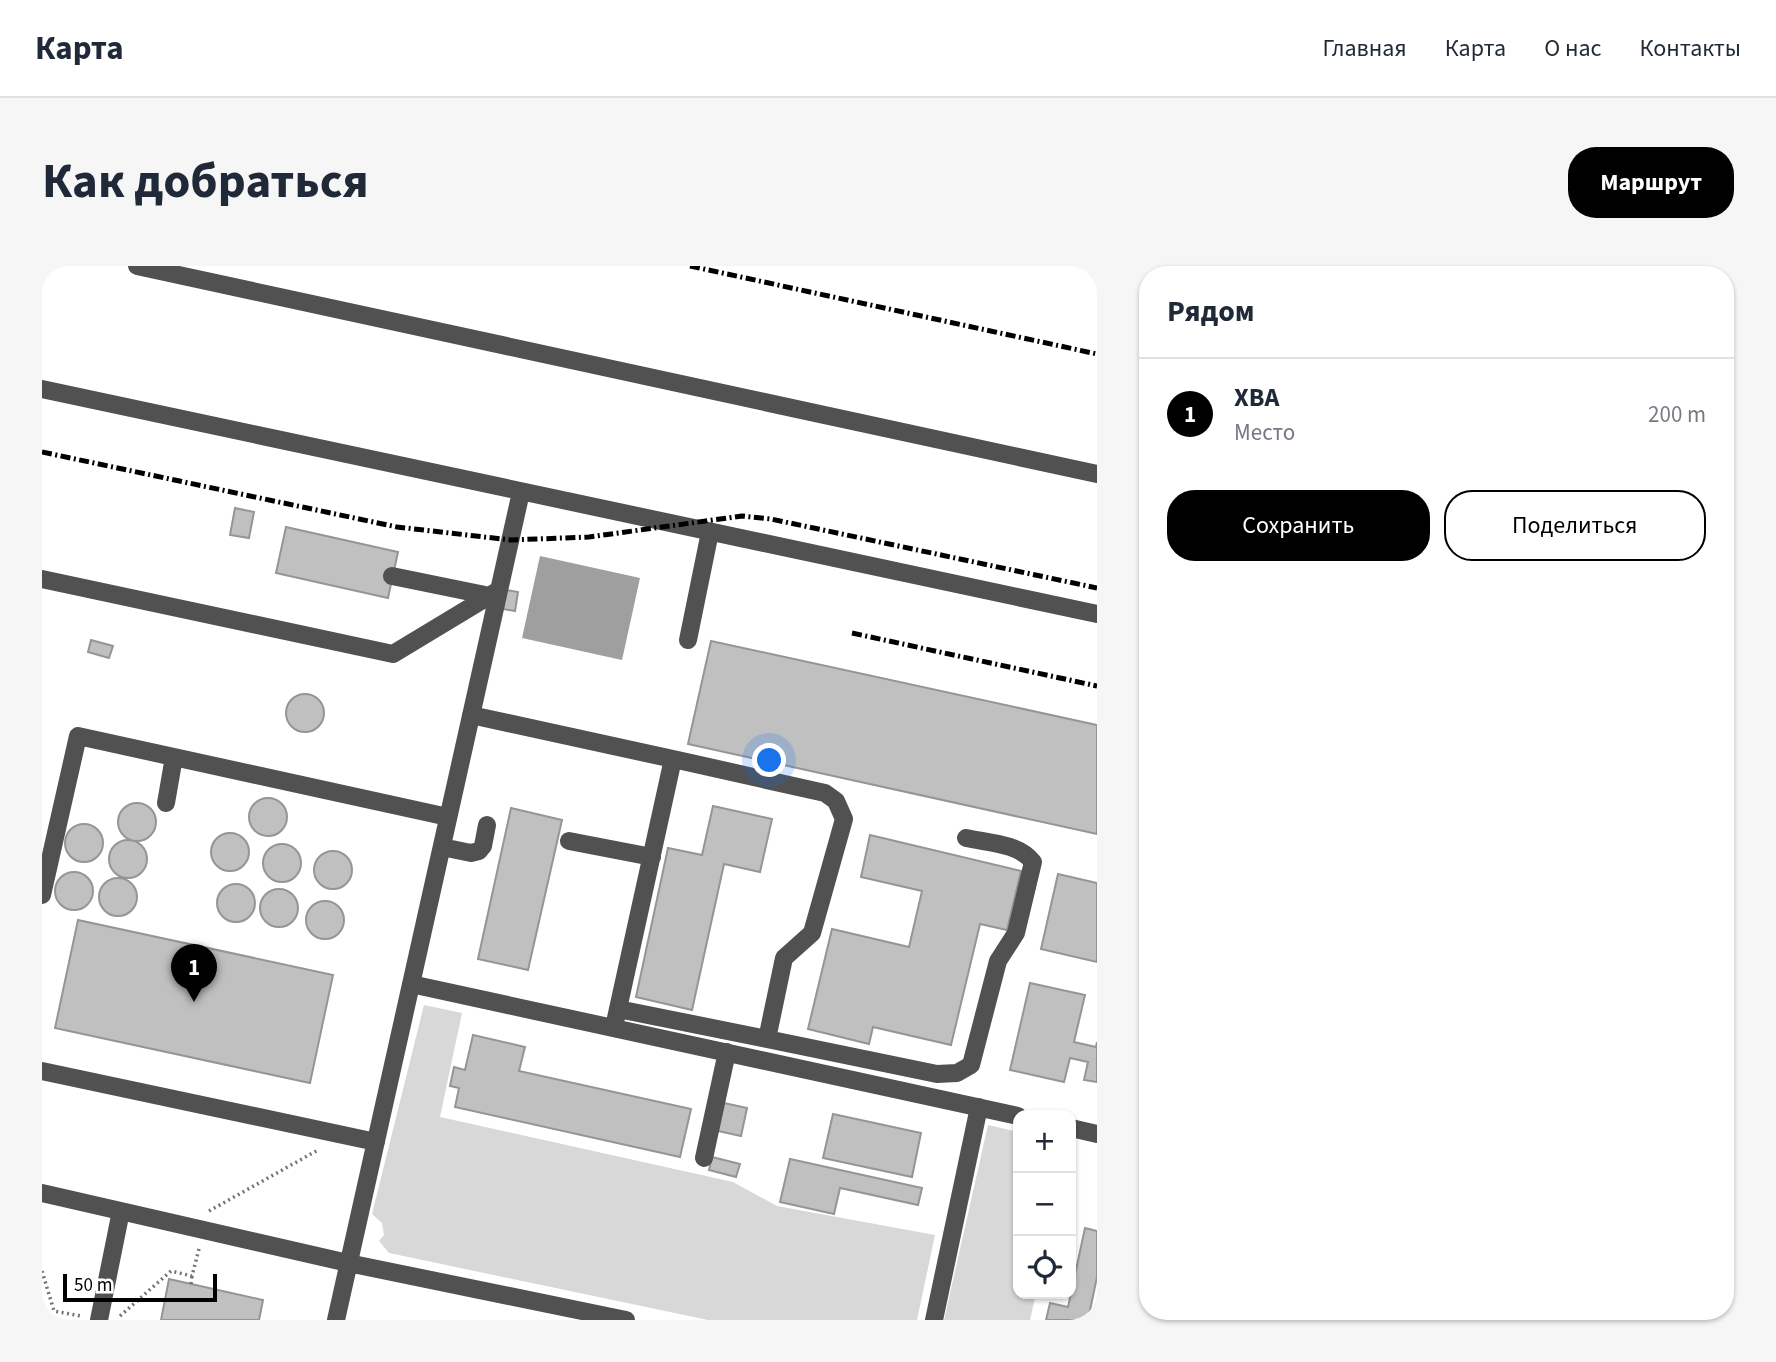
<!DOCTYPE html>
<html lang="ru">
<head>
<meta charset="utf-8">
<style>
	body { margin:0; font-family:"Source Sans 3",sans-serif; background:#f6f6f7; color:#1f2937 }
	.controls { position:absolute; right:21px; bottom:21px; display:grid; overflow:hidden; border-radius:14px; box-shadow:0 2px 5px #0004 }
	.controls button { width:63px; height:63px; display:grid; place-items:center; padding:0; border:0; border-bottom:2px solid #e0e1e3; background:#fff; color:#1f2937; font:35px sans-serif }
	.scale { position:absolute; left:21px; bottom:18px; width:154px; box-sizing:border-box; padding-left:7px; border:4px solid #000; border-top:0; font-size:19px; line-height:24px; white-space:nowrap; color:#000; -webkit-text-stroke:5px #fff; paint-order:stroke }
	.you { position:absolute; left:728px; top:495px; width:24px; height:24px; margin:-18px; border:5px solid #fff; border-radius:50%; background:#1a73e8; box-shadow:0 0 0 10px #1a73e833 }
	.badge { display:grid; place-items:center; width:46px; height:46px; border-radius:50%; background:#000; color:#fff; font-size:23px; font-weight:700 }
	.pin { position:absolute; translate:-50% -58px; filter:drop-shadow(0 2px 4px #0008) }
	.pin::after { content:''; position:absolute; top:37px; width:24px; height:21px; background:inherit; clip-path:polygon(0 0,100% 0,50% 100%) }
	.list { margin:0; padding:0; list-style:none }
	h2 { display:flex; justify-content:space-between; align-items:center; height:91px; margin:0; padding:0 28px; font-size:30px }
	h2 small { font-size:23px; font-weight:400; color:#747a83 }
	.list li { display:grid; grid-template-columns:46px 1fr auto; gap:21px; align-items:center; box-sizing:border-box; height:112px; padding:0 28px; border-top:2px solid #e0e1e3 }
	.list b { display:block; font-size:26px; white-space:nowrap }
	.list p { margin:0; font-size:23px; white-space:nowrap; color:#747a83 }
	.list em { font-size:23px; font-style:normal; color:#747a83 }
	.actions { display:flex; gap:14px; padding:21px 28px }
	.actions a { flex:1; padding:16px 0; border:2px solid #000; border-radius:28px; text-align:center; font-size:24px; color:#000 }
	.actions .main { background:#000; color:#fff }
	.icon { flex:none; width:38px; height:38px; fill:none; stroke:currentColor; stroke-width:2; stroke-linecap:round; stroke-linejoin:round }
	.map { position:relative; flex:none; width:1055px; height:1054px; overflow:hidden; border-radius:28px }
	header { display:flex; align-items:center; gap:42px; box-sizing:border-box; height:98px; padding:0 35px; background:#fff; border-bottom:2px solid #e0e1e3 }
	header strong { font-size:33px }
	nav { display:flex; gap:38px; margin-inline-start:auto; font-size:24px }
	.intro { display:flex; align-items:center; justify-content:space-between; box-sizing:border-box; height:168px; padding:0 42px }
	h1 { margin:0; font-size:49px }
	.button { padding:18px 32px; border-radius:28px; background:#000; color:#fff; font-size:24px; font-weight:700 }
	main { display:flex; gap:42px; padding:0 42px }
	aside { flex:1; background:#fff; border-radius:28px; box-shadow:0 2px 5px #0004 }
	.map>svg:first-child { display:block }
	.green { fill:#d8d8d8 }
	.water { fill:#9f9f9f }
	.building { fill:#c0c0c0; stroke:#959595; stroke-width:2 }
	.lines { fill:none; stroke-linecap:round; stroke-linejoin:round }
	.path { stroke:#737373; stroke-width:3.5; stroke-dasharray:2 3.5; stroke-linecap:butt }
	.minor { stroke:#515151; stroke-width:18 }
	.rail { stroke:#000; stroke-width:5; stroke-dasharray:10 3.5 2 3.5; stroke-linecap:butt }
</style>
</head>
<body>
<header>
<strong>Карта</strong>
<nav><a>Главная</a><a>Карта</a><a>О нас</a><a>Контакты</a></nav>
</header>
<div class="intro"><h1>Как добраться</h1><a class="button">Маршрут</a></div>
<main>
<div class="map">
<svg width="1055" height="1054" viewBox="0 0 1055 1054">
	<rect width="100%" height="100%" fill="#fff"/>
	<path class="green" d="M382 739 420 747 398 851 691 916 735 940 893 969 875 1054H666L347 987 337 975 342 969 340 957 330 948Z
		M946 859 976 866V1028H994L988 1054H902Z"/>
	<path class="water" d="M498 290 598 312 580 394 480 372Z"/>
	<path class="building" d="M193 242 212 246 207 272 188 269Z
		M244 261 356 286 346 332 234 307Z
		M464 324 476 326 473 345 461 343Z
		M49 374 71 380 67 392 46 386Z
		M669 375 1055 459V568L646 478Z
		M244 447a19 19 0 1 1 38 0a19 19 0 1 1-38 0Z
		M207 551a19 19 0 1 1 38 0a19 19 0 1 1-38 0Z
		M76 556a19 19 0 1 1 38 0a19 19 0 1 1-38 0Z
		M671 540 730 553 718 606 682 598 650 744 594 731 626 582 660 589Z
		M469 542 520 554 486 704 436 693Z
		M23 577a19 19 0 1 1 38 0a19 19 0 1 1-38 0Z
		M169 586a19 19 0 1 1 38 0a19 19 0 1 1-38 0Z
		M828 569 979 605 965 664 938 658 909 779 831 761 827 778 766 763 790 663 867 681 880 625 819 611Z
		M67 593a19 19 0 1 1 38 0a19 19 0 1 1-38 0Z
		M221 597a19 19 0 1 1 38 0a19 19 0 1 1-38 0Z
		M272 604a19 19 0 1 1 38 0a19 19 0 1 1-38 0Z
		M13 625a19 19 0 1 1 38 0a19 19 0 1 1-38 0Z
		M1016 608 1055 617V696L999 683Z
		M57 631a19 19 0 1 1 38 0a19 19 0 1 1-38 0Z
		M175 637a19 19 0 1 1 38 0a19 19 0 1 1-38 0Z
		M218 642a19 19 0 1 1 38 0a19 19 0 1 1-38 0Z
		M264 654a19 19 0 1 1 38 0a19 19 0 1 1-38 0Z
		M36 654 291 709 268 817 13 762Z
		M988 717 1043 729 1032 776 1054 781 1055 776V816L1042 814 1046 796 1028 792 1022 816 968 804Z
		M431 769 483 781 477 805 649 843 638 891 413 841 417 822 408 820 412 801 423 804Z
		M682 837 705 842 699 870 676 865Z
		M791 848 879 867 870 911 781 892Z
		M670 891 698 898 694 911 667 904Z
		M748 893 880 922 876 939 798 922 792 948 738 936Z
		M1043 962 1055 965V1011L1046 1054H1004L1008 1037 1026 1041Z
		M127 1013 221 1034 217 1054H119Z"/>
	<g class="lines">
		<path class="path" d="M167 945 276 884
			M0 1005 12 1045 39 1050
			M149 1018 150 1010
			M78 1050 129 1005 150 1010 157 983"/>
		<path class="minor" d="M95 0 1055 208
			M0 123 1055 348
			M350 310 448 330
			M0 313 351 388 457 324
			M646 374 668 266
			M429 449 631 493 574 752
			M124 537 132 491
			M527 575 610 591
			M400 581 429 587 437 585 441 580 445 559
			M0 629 36 470 406 551
			M369 718 976 850
			M576 743 725 773 742 692 770 667 802 553 794 535 783 527 631 493
			M725 773 895 808 915 807 929 799 956 695 974 667 991 596C976 577 947 577 924 572
			M0 805 334 876
			M1029 862 1055 868
			M662 892 685 786
			M0 927 306 997 584 1054
			M57 1054 79 945
			M294 1054 479 226
			M892 1054 937 841"/>
		<path class="rail" d="M648 0 1055 88
			M0 186 355 261 469 274 547 271 700 250 729 253 1055 322
			M810 367 1055 420"/>
	</g>
</svg>
<div class="controls">
<button>+</button>
<button>−</button>
<button><svg class="icon" aria-label="locate" viewBox="0 0 24 24"><circle cx="12" cy="12" r="6"/><path d="M12 2v4M12 18v4M2 12h4M18 12h4"/></svg></button>
</div>
<div class="scale">50 m</div>
<div class="you"></div>
<div class="pin badge" style="left:152px;top:736px">1</div>
</div>
<aside>
<h2>Рядом<small></small></h2>
<ul class="list">
<li><span class="badge">1</span><div><b>ХВА</b><p>Место</p></div><em>200 m</em></li>
</ul>
<div class="actions"><a class="main">Сохранить</a><a>Поделиться</a></div>
</aside>
</main>
</body>
</html>
